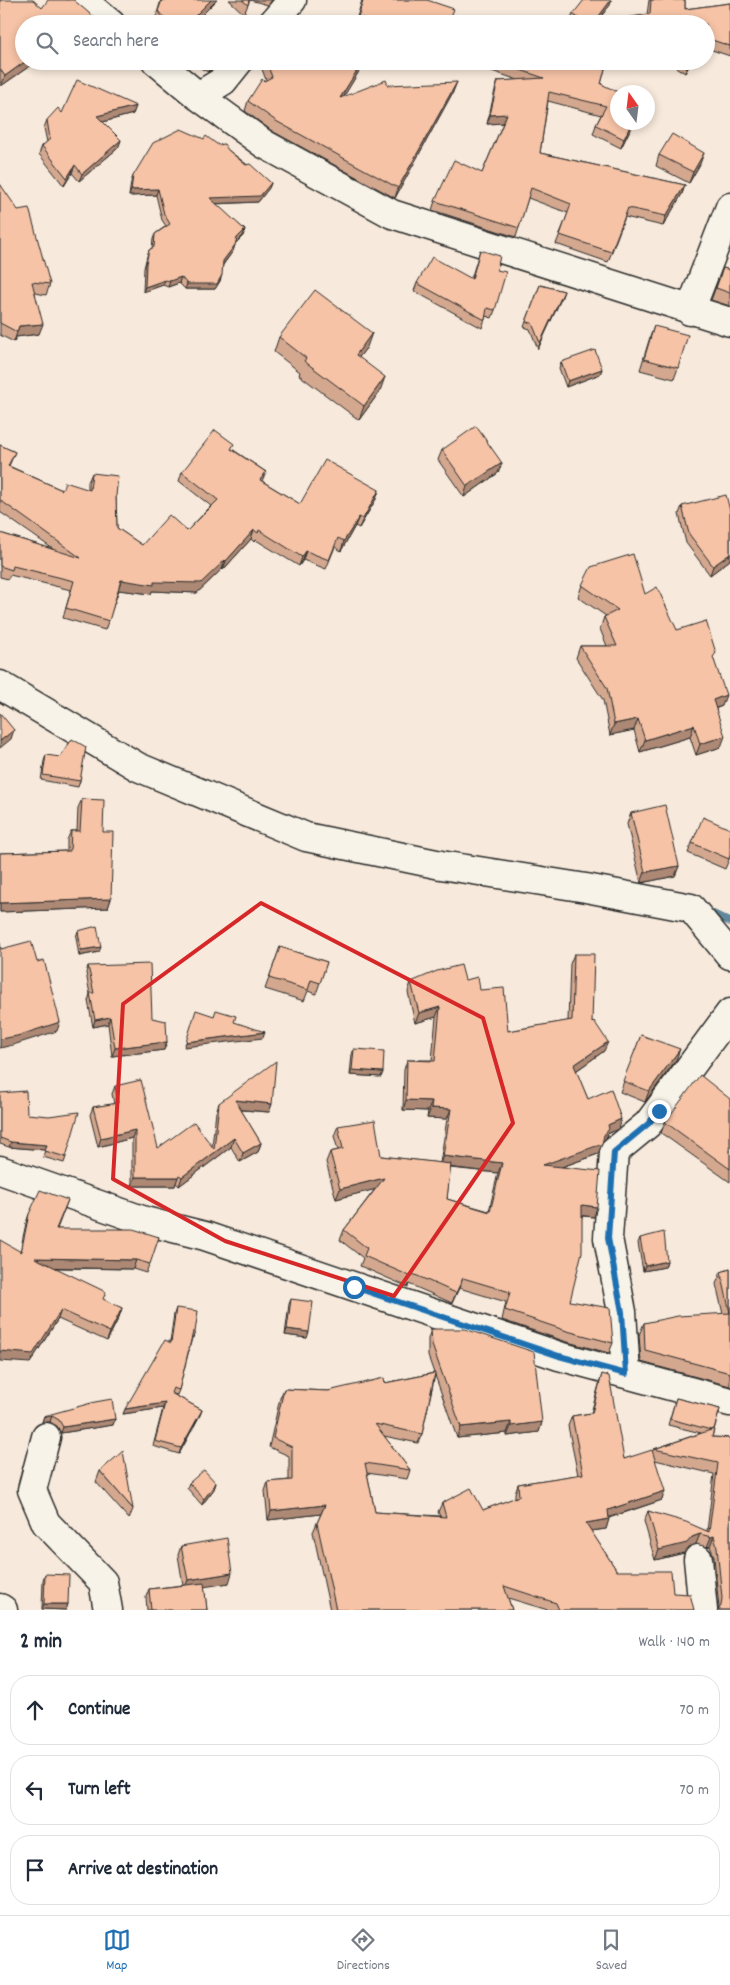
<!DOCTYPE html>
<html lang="en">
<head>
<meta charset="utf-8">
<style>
	body { margin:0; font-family:Dekko,sans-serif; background:#f6f6f7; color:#1f2937 }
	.compass { position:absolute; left:610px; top:85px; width:45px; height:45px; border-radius:50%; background:#fff; box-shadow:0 2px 8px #0003; rotate:346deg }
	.stop { position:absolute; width:15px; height:15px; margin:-11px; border:4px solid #1f6fb2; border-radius:50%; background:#fff }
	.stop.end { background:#1f6fb2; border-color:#fff; box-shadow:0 1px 5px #0008 }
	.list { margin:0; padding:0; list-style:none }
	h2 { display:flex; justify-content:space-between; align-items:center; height:65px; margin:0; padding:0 20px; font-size:21px }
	h2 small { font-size:16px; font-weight:400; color:#747a83 }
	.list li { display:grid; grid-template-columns:32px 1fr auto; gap:15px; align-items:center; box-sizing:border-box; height:70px; margin:0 10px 10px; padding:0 10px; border:1px solid #e0e1e3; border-radius:20px }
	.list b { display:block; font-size:19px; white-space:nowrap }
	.list em { font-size:16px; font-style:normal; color:#747a83 }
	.icon { flex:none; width:28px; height:28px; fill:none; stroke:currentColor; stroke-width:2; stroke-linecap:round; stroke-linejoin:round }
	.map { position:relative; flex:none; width:730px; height:1610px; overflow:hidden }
	.search { position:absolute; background:#fff; box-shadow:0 2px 8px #0003; left:15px; right:15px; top:15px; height:55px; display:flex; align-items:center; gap:12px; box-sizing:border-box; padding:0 18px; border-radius:28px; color:#747a83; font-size:19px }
	.sheet { height:305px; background:#fff }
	nav { display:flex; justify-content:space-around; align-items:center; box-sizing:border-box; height:70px; border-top:1px solid #e0e1e3; background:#fff; font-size:14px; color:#747a83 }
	nav a { display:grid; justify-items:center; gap:2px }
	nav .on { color:#1f6fb2 }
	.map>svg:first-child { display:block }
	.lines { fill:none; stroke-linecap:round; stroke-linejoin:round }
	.stream { stroke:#60879b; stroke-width:8 }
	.minor-casing { stroke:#2b2b2b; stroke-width:31 }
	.minor { stroke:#f7f3e8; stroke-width:28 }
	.wall { fill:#d4a88f; stroke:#2b2b2b; fill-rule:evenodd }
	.shaded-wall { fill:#ac8874; stroke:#2b2b2b }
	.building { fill:#f6c3a6; stroke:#2b2b2b }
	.route { stroke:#1f6fb2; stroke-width:6 }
	.marked { fill:none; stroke:#d62828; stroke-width:4; stroke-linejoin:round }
</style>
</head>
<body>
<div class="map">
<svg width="730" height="1610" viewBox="0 0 730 1610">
	<rect width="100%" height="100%" fill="#f7e9db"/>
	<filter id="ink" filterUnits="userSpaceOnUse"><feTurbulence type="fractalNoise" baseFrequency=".02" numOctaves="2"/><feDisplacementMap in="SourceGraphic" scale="10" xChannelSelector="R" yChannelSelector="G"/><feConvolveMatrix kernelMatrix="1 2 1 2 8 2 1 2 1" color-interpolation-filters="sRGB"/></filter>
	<g filter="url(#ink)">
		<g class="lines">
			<path class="stream" d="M705 910 730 922"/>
			<g class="minor-casing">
				<path id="minor" d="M82 0 111 24
					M272 24 292 0
					M156 61 198 96 264 144 392 214 730 322
					M198 96 223 81 239 61
					M690 311 730 207
					M0 685 138 767 306 837 441 865 586 888 691 908 730 955
					M0 1170 145 1221 205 1236 559 1356 730 1402
					M626 1374 622 1312 608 1238 614 1152 648 1124 730 1013
					M46 1437 32 1490 46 1523 103 1582 108 1610
					M698 1559 703 1610
					M0 1608 3 1610"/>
			</g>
			<use href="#minor" class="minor"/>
		</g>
		<path class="wall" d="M0 0 42 8 74 0 24 24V61H37L1 86 0 84Z
			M161 0 193 24H158L155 20Z
			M229 0H272L268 5 250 0 244 14Z
			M362 0H427L448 24H355Z
			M611 0 610 5 595 24H577L571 19 573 14Z
			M649 0H685V9L730 3V56L706 48V24H623L625 18 647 15Z
			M189 61H216L211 70 208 72 191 63Z
			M259 61H279L284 64 361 68 343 97 388 85 453 92 395 198 272 131 245 111 248 101 264 81 266 80Z
			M488 61H559L580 67 581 61H607L601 84 618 122H642L641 125 633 123 621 148 593 134 596 125 601 115 548 101 540 153 685 185 682 194 663 226 625 217 608 262 556 244 568 213 528 198 516 237 432 210 435 201 482 173 503 123 487 124 495 90 498 81 518 80 486 69Z
			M666 61H692L685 73Z
			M136 106 133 114 103 122 121 140 118 148 79 181 72 173 64 186 39 154 42 146 47 142 44 128 47 120 62 113Z
			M218 145 228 150 271 183 269 188 258 202 215 204 245 230 243 236 235 244 233 251 223 265 220 281 215 289H185L179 283 168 287 163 285 143 292 144 268 147 256 149 250 152 248 153 239 155 234 166 226 162 220 156 195 129 196 131 182 133 176Z
			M659 155 700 164 689 183 656 166Z
			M0 184 50 284 46 295 35 293 39 334 16 337 14 342 0 335Z
			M480 250 497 270 495 310 492 318 486 316 482 328 414 291 417 283 471 279Z
			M723 268 730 270V306L711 300Z
			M540 285 564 291 538 349 530 329 524 327Z
			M654 326 678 368 674 379 640 370 650 337Z
			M279 337 367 347 359 357 380 391 359 420 299 375 300 372 274 352Z
			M561 362 602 369 600 374 566 387 559 368Z
			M0 445 15 452 9 466 62 490 88 489V482L92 473 116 496 117 528 142 545 187 531 211 506 179 481 182 472 232 449 266 472 262 481 300 504 379 490 376 499 359 528 355 526 341 551 335 547 326 569 303 560 299 566 256 540 254 542 251 539 223 570 222 569 197 593 152 591 151 594 119 590 105 630 63 618 71 590 10 575 8 579 0 577V533L53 549 0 512Z
			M442 450 502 463 498 473 464 497 438 460Z
			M682 506 730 511V560L710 575 686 543 679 514Z
			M582 585 645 594 677 630 714 660 722 706 715 709 721 747 696 755 690 737 640 752 634 730 610 735 603 700 576 658 580 646H607L600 629 604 617 606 616 578 597Z
			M46 755 80 781 78 787 41 780 44 761Z
			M82 799 103 832 111 899 108 908 0 912V853L67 851V840L71 831H77L78 808Z
			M631 813 679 866 675 876 641 883 627 824Z
			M692 843 730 857 725 869 688 853Z
			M78 931 99 952 79 956 76 937Z
			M280 947 327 962 316 994 308 991 304 1001 265 989Z
			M574 954 592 1023 604 1051 576 1071 588 1099 618 1129 607 1134 606 1138 602 1143 598 1154 562 1167 594 1217 582 1216 570 1301 613 1343 609 1353 564 1341 502 1320 506 1302 459 1288 452 1303 409 1284 408 1287 360 1266 363 1258 340 1240 344 1230 375 1189 336 1199 326 1162 330 1152 338 1150 334 1136 338 1126 381 1156 440 1163 447 1119 427 1118 428 1111 403 1110 404 1070 407 1060H432L436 1017 415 1023 408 992 411 982 465 980 480 990 508 1031 568 1021 570 964ZM450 1168 498 1173 489 1211 447 1199Z
			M88 966 152 1018 167 1042 164 1050 112 1056 108 1024 93 1027 88 1001 90 994 86 973Z
			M641 1035 676 1060 645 1102 620 1092Z
			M354 1049 383 1072 381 1077 350 1075 352 1054Z
			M115 1086 158 1148 212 1146 216 1112 219 1103 272 1104 269 1112 241 1110 261 1143 258 1152 240 1162 231 1147 179 1186 176 1183 175 1186H132V1138L98 1147 90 1115 93 1107 114 1104 112 1094Z
			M0 1093 27 1114 66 1157 64 1163 43 1157 45 1150 9 1147 0 1144Z
			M730 1099V1182L661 1133 665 1122Z
			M68 1200 57 1229 159 1237 146 1273 133 1269 55 1268 103 1300 122 1308 119 1317 107 1341 58 1319 30 1363 20 1252 26 1223 29 1214Z
			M640 1238 667 1261 665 1267 643 1271 638 1243Z
			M730 1269V1386L641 1362 639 1335 644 1323 723 1314 716 1284 721 1272Z
			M291 1299 307 1338 285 1335 289 1304Z
			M176 1308 195 1332 193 1338H192L179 1390 177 1395 173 1394 202 1410 200 1415 179 1454 153 1446 163 1408 123 1414 170 1342 174 1314Z
			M431 1329 542 1422 539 1432 507 1436V1433L457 1438 435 1375 422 1434 418 1443 384 1436 410 1470 407 1479 367 1473 375 1512 440 1516 438 1512 442 1503 483 1510 515 1498V1493L518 1484 578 1475 568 1426 572 1416 591 1413 602 1374 624 1459 652 1452 654 1449 701 1433 668 1425 676 1398 720 1409 712 1437 730 1438V1610H718L719 1608 714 1557 710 1546 707 1547 696 1544 689 1547 684 1553 655 1560 644 1521 648 1511 707 1531 714 1474 655 1460 662 1500 609 1518 606 1529 591 1531 617 1571 673 1593 694 1610H548L508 1598 512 1610H330L313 1532 321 1514 268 1520 265 1491 268 1482 289 1480V1456L269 1447 280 1398 284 1389 328 1391 385 1383 434 1373 428 1356V1339Z
			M44 1416 115 1419 113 1425 61 1433 57 1426 50 1422H42Z
			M100 1471 133 1509 129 1519 96 1482Z
			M189 1483H216L214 1489 202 1505 187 1488Z
			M181 1546 229 1583 204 1586 207 1610H147L146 1597 149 1589 183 1585 178 1555Z
			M45 1574 68 1604 66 1610 42 1609 43 1580Z"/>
		<path class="shaded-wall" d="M211 0H217L193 24H187Z
			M611 0 610 5 595 24H593Z
			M26 61H37L1 86 5 76Z
			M214 61H216L211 70 208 72 211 63Z
			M363 61 361 68 337 108 340 98Z
			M690 61H692L685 73 688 64Z
			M457 82 453 92 395 198 398 188Z
			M136 106 133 114 95 124 97 116Z
			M507 114 504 123 487 124 490 115Z
			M632 122H634L621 148 624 139Z
			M121 140 118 148 79 181 82 174Z
			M704 153 700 164 689 183 693 172Z
			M75 165 72 173 64 186 67 178Z
			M271 183 269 188 258 202 208 204 210 198Z
			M685 185 682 194 663 226 666 216Z
			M158 189 156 195 129 196 131 190Z
			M245 230 243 236 235 244 237 238Z
			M235 245 233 251 221 267 223 261Z
			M222 275 220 281 215 289H185L187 284Z
			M181 277 179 283 168 287 170 281Z
			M165 280 163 285 143 292 145 287Z
			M564 291 562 297 538 349 540 343Z
			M43 324 39 334 16 337 14 342 19 326Z
			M372 333 367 347 350 369 356 355Z
			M602 369 600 374 566 387 568 381Z
			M385 377 380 391 359 420 364 406Z
			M502 463 498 473 464 497 467 486Z
			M379 490 376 499 359 528 363 519Z
			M359 517 355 526 341 551 344 541Z
			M254 530 251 539 223 570 226 561Z
			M306 551 303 560 299 566 302 557Z
			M730 554V560L710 575 713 566Z
			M225 560 222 569 197 593 152 591 151 594 118 590 121 580 154 582Z
			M726 695 722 706 708 711 713 700Z
			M638 719 634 730 610 735 614 724Z
			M694 725 690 737 640 752 645 740Z
			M14 730 11 739 0 748V741Z
			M725 736 721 747 696 755 700 744Z
			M679 866 675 876 641 883 645 872Z
			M111 899 108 908 0 912V903Z
			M101 947 99 952 79 956 81 950Z
			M440 1007 436 1017 415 1023 419 1013Z
			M110 1017 108 1024 93 1027 95 1020Z
			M60 1022 57 1031 13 1045 0 1048V1039Z
			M265 1032 263 1038 184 1047 186 1042Z
			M167 1042 164 1050 112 1056 115 1048Z
			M608 1042 604 1051 570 1075 574 1065Z
			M680 1049 676 1060 645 1102 649 1091Z
			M352 1070 383 1072 381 1077 350 1075Z
			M235 1100 272 1104 269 1112 232 1109Z
			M406 1100 432 1101 428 1111 403 1110Z
			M431 1108 451 1109 447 1119 427 1118Z
			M621 1119 618 1129 607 1134 606 1138 601 1144H602L598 1154 539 1175 543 1165 604 1135 608 1125Z
			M135 1130 132 1138 98 1147 101 1138Z
			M234 1138 231 1147 179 1186 182 1177Z
			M11 1142 47 1145 45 1150 9 1147Z
			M261 1143 258 1152 240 1162 243 1153Z
			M443 1156 502 1163 498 1173 439 1166Z
			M135 1177H178L175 1186H132Z
			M384 1178 381 1188 336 1199 340 1189Z
			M582 1205 597 1207 594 1217 578 1215Z
			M35 1258 136 1260 133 1269 32 1267Z
			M667 1261 665 1267 643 1271 645 1266Z
			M463 1278 459 1288 452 1303 456 1293Z
			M122 1308 119 1317 107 1341 110 1332Z
			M61 1310 58 1319 30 1363 0 1361V1351Z
			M287 1329 309 1332 307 1338 285 1335Z
			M165 1403 163 1408 123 1414 125 1409Z
			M202 1410 200 1415 179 1454 181 1448Z
			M44 1416H52L50 1422H42Z
			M115 1419 113 1425 61 1433 63 1427Z
			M511 1422 507 1433 457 1438 461 1427Z
			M542 1422 539 1432 507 1436 511 1426Z
			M216 1483 214 1489 202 1505 204 1499Z
			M665 1491 662 1500 604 1519 608 1510Z
			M325 1505 321 1514 268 1520 271 1511Z
			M609 1519 606 1529 583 1532 586 1523Z
			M700 1534 696 1544 689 1547 684 1553 655 1560 659 1550Z
			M714 1536 710 1546 707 1547 711 1537Z
			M232 1573 229 1583 184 1590 188 1580Z
			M44 1604H68L66 1610 42 1609Z"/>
		<path class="building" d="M0 0H33L42 8 48 0H74L76 2 102 24H24V61H26L5 76 0 69Z
			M162 0H211L187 24H169L158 11Z
			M242 0H249L248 5Z
			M363 0H427L454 9 448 24H382L358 17Z
			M584 0H611L593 24H586L573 14Z
			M651 0H685V9L730 3V46L706 38V24H625V18L650 14Z
			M266 61H279L284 64 286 61H363L340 98 386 80 388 85 457 82 398 188 276 121 248 101 262 79 264 81 272 77Z
			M494 61H559L581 67 582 61H607L601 84 618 92V122H632L624 139 596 125 606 106 549 92 540 153 685 185 666 216 628 208 611 252 560 235 571 204 531 188 519 228 435 201 454 160 482 173 507 114 490 115 498 81 544 78Z
			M683 61H690L688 64Z
			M77 80 136 106 97 116 121 140 82 174 75 165 67 178 42 146 50 139 47 120 58 108 62 113Z
			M181 129 204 139 206 136 218 145 224 144 228 150 246 165 250 164 271 183 260 196 210 198 245 230 237 238 235 245 223 261 222 275 217 284H187L181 277 170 281 165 280 145 287 146 263 149 250 154 247 155 234 170 224 164 214 158 189 131 190 133 176 153 143Z
			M672 134 704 153 693 172 659 155Z
			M0 184 18 210 29 208 50 284 32 282 43 324 19 326 17 332 0 323Z
			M480 250 500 256 497 270 506 272 495 310 487 308 485 320 417 283 432 257 472 279Z
			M723 268 730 270V293L716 288Z
			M540 285 564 291 540 343 532 323 526 322Z
			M315 290 372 333 356 355 385 377 364 406 304 361 306 358 279 337Z
			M654 326 688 335 678 368 644 359Z
			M595 350 602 369 568 381 561 362Z
			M476 426 502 463 467 486 442 450Z
			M215 430 234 444 231 449 266 472 260 480 300 504 325 460 379 490 363 519 359 517 344 541 338 538 329 560 306 551 302 557 259 530 258 533 254 530 226 561 225 560 201 583 154 582V585L121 580 109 621 66 608 74 581 13 566 12 570 0 566V533L81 558 0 500V445L15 452 8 466 62 490 65 482 90 490 92 473 118 476 116 496 117 528 142 545 169 515 187 531 218 500 182 472Z
			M726 495 730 511V554L713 566 689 534 682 506Z
			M633 554 645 594 657 587 677 630 706 621 716 653 713 657 726 695 713 700 725 736 700 744 694 725 645 740 638 719 614 724 607 688 580 646H617L604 617 618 610 582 585 591 567Z
			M0 713 14 730 0 741Z
			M72 739 86 747 80 781 43 775 46 755 60 757Z
			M82 799 104 800 103 832H113L111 899 0 903V853L70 851 71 831H80Z
			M665 805 679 866 645 872 631 813Z
			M703 817 730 829V855L729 859 692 843Z
			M97 926 101 947 81 950 78 931Z
			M31 941 37 962 44 960 60 1022 17 1036 0 1039V943L1 949Z
			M280 947 327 962 320 983 311 980 308 990 269 978Z
			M574 954H594L592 1023 594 1021 608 1042 574 1065 588 1099 611 1089 621 1119 608 1125 609 1129 604 1135 602 1144 543 1165 600 1171 597 1207 582 1205V1252L570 1301 610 1308 613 1343 567 1331 505 1310 510 1292 463 1278 456 1293 413 1274 412 1277 364 1256 367 1248 344 1230 384 1178 340 1189 330 1152 343 1149 338 1126 375 1120 381 1156 451 1164 447 1199 490 1212 502 1163 443 1156 451 1109 431 1108 432 1101 406 1100 407 1060 435 1061 440 1007 419 1013 411 982 437 971 461 965 465 980 478 977 480 990 504 988 508 1031 572 1020Z
			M150 964 152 1018 166 1021 167 1042 115 1048 110 1017 95 1020 90 993H94L88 966Z
			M196 1010 214 1016 216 1010 236 1016 234 1022 265 1032 186 1042Z
			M641 1035 680 1049 649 1091 623 1081Z
			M354 1049 384 1051 383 1072 352 1070Z
			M276 1061 272 1104 235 1100 261 1143 243 1153 234 1138 182 1177 179 1175 178 1177H135V1130L101 1138 93 1107 118 1103 115 1086 141 1080 158 1148 194 1122 214 1149 219 1103Z
			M700 1075 730 1099V1169L665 1122Z
			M26 1091 27 1114 49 1116 79 1112 66 1157 45 1151 47 1145 11 1142 0 1138V1093Z
			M40 1190 68 1200 56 1229H133L159 1237 150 1264 136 1260 35 1258 106 1292 103 1299 122 1308 110 1332 61 1310 33 1354 0 1351V1240L21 1252 29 1214Z
			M664 1232 667 1261 645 1266 640 1238Z
			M730 1269V1373L645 1350 644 1323 678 1316 730 1313 721 1272Z
			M291 1299 313 1302 309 1332 287 1329Z
			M176 1308 198 1311 195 1332H193L179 1390 173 1388 171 1393 202 1410 181 1448 155 1441 165 1403 125 1409 165 1340 171 1343Z
			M431 1329H465L534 1352 542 1422 511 1426V1422L461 1427 432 1345Z
			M435 1373 422 1434 375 1424 410 1470 365 1463 375 1512 446 1517 442 1503 471 1488 483 1510 519 1496 518 1484 583 1474 572 1416 592 1413 602 1374 609 1376 624 1459 652 1450 665 1491 608 1510 609 1519 586 1523 617 1571H671L673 1593 690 1594 694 1610H559L556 1603 504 1586 512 1610H336L317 1523 325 1505 271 1511 268 1482 292 1480V1447L273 1438 284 1389 328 1391 384 1378 385 1383Z
			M676 1398 720 1409 714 1429 711 1430 670 1419Z
			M112 1399 115 1419 63 1427 59 1420 52 1416H44L95 1402Z
			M714 1429 712 1437 730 1438V1610H718L721 1606 722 1598 717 1547 714 1536 711 1537 700 1534 692 1537 687 1543 659 1550 648 1511 686 1522 709 1532 718 1463 654 1449Z
			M123 1451 133 1509 100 1471Z
			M204 1470 216 1483 204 1499 189 1483Z
			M227 1538 232 1573 188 1580 181 1546Z
			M45 1574 69 1575 68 1604H44Z
			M204 1583 207 1610H151L149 1589Z"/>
	</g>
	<g class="lines" filter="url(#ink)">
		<path class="route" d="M354 1287 559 1356 626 1374 622 1312 608 1238 614 1152 648 1124 659 1111"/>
	</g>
	<path class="marked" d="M261 903 483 1018 513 1123 394 1296 225 1241 113 1179 123 1004Z"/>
</svg>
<svg class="compass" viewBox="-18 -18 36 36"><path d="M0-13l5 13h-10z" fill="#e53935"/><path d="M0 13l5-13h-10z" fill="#747a83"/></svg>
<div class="stop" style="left:354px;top:1287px"></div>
<div class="stop end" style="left:659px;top:1111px"></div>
<div class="search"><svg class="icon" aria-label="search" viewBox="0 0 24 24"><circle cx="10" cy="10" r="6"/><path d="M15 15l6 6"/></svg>Search here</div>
</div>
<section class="sheet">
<h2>2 min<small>Walk · 140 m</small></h2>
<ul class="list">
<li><svg class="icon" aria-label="ahead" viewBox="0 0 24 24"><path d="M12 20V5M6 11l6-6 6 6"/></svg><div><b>Continue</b></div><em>70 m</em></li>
<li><svg class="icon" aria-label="left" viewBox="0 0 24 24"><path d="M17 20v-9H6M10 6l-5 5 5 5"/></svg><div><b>Turn left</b></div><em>70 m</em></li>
<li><svg class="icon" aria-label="arrive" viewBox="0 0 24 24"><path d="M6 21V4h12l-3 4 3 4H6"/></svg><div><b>Arrive at destination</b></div></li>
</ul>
</section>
<nav>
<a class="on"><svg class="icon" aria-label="map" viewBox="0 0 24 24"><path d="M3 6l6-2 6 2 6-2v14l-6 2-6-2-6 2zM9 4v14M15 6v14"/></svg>Map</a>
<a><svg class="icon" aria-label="directions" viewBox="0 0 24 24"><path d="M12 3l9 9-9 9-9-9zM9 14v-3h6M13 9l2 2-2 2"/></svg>Directions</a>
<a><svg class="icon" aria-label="saved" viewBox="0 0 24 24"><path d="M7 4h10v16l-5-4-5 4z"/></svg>Saved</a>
</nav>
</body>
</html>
